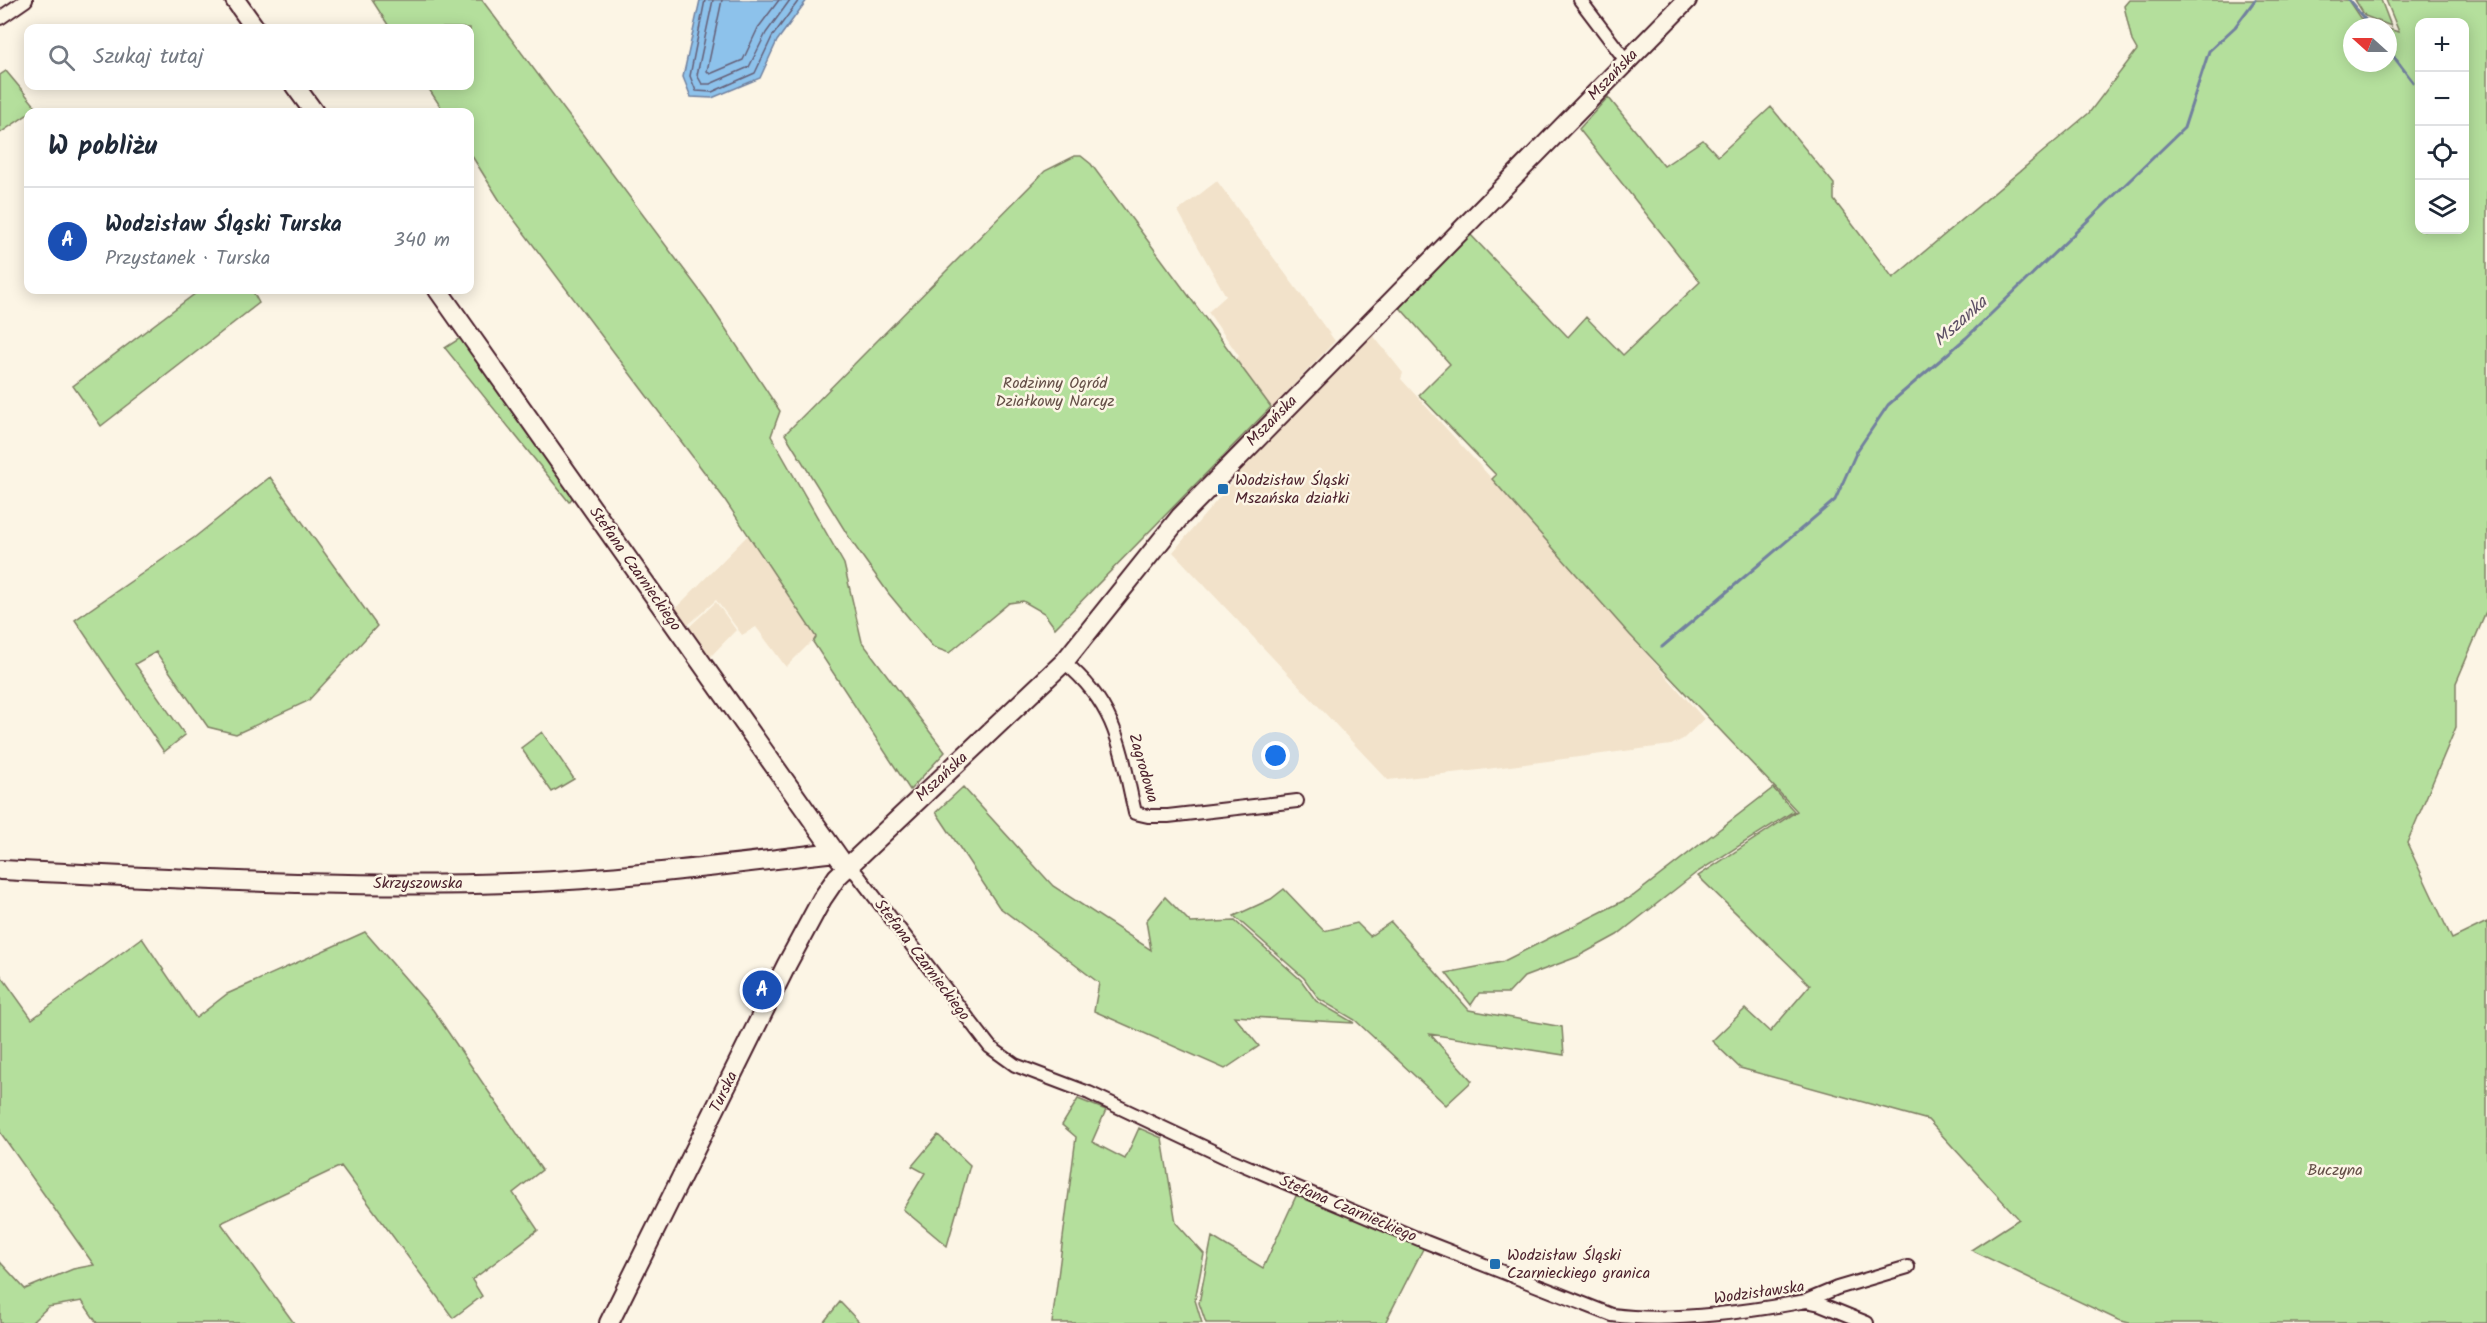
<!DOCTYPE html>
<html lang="pl">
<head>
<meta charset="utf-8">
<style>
	body { margin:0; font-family:Kalam,sans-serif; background:#f2f2f3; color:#1f2937 }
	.controls { position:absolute; right:18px; top:18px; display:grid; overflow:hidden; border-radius:12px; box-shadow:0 3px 15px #0003 }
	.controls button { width:54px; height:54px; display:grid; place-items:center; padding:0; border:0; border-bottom:2px solid #e0e1e3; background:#fff; color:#1f2937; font:30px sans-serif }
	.compass { position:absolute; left:2343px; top:18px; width:54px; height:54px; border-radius:50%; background:#fff; box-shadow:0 3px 15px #0003; rotate:291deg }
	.you { position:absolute; left:1276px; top:756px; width:21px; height:21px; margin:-15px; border:4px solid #fff; border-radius:50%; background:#1a73e8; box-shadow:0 0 0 9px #1a73e833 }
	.badge { display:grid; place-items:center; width:39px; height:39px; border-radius:50%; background:#db2777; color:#fff; font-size:20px; font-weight:700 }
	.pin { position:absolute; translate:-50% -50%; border:3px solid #fff; box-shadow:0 2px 6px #0006 }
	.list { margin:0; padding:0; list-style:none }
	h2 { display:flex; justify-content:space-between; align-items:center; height:78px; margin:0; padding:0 24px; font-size:26px }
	h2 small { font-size:20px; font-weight:400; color:#747a83 }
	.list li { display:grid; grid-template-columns:39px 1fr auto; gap:18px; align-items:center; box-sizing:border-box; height:108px; padding:0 24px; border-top:2px solid #e0e1e3 }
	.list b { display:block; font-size:22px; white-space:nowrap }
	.list p { margin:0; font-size:20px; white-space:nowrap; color:#747a83 }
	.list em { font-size:20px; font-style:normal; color:#747a83 }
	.icon { flex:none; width:33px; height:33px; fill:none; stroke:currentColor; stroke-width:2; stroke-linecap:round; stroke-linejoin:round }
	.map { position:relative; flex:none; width:2487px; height:1323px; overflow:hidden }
	.search { position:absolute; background:#fff; box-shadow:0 3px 15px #0003; left:24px; top:24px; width:450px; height:66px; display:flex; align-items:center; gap:15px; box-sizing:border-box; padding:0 21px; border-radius:12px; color:#747a83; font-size:22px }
	.panel { position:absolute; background:#fff; box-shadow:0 3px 15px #0003; left:24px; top:108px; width:450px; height:186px; border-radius:12px }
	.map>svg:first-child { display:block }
	.built { fill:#f2e2ca }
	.green { fill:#b4df9c; stroke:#7f7f64; stroke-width:1.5; fill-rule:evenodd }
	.water { fill:#8dc2eb; stroke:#72819e; stroke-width:1.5 }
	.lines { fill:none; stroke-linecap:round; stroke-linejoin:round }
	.shore { stroke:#656078; stroke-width:1.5 }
	.stream { stroke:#72819e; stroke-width:3 }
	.street-casing { stroke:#4a1f2b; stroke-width:16 }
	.secondary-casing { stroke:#4a1f2b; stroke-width:22 }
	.street { stroke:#fcf5e5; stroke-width:12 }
	.secondary { stroke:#fcf5e5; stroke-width:18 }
	.poi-dot { fill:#1f6fb2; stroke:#fcf5e5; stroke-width:2 }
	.labels { text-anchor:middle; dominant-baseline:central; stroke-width:5; stroke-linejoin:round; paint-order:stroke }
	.street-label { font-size:16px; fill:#4a1f2b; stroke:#fcf5e5 }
	.park-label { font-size:16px; fill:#644f47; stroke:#fcf5e5 }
	.poi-label { font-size:16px; fill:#4a1f2b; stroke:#fcf5e5; text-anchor:start }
	.water-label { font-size:18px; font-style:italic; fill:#5e5065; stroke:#fcf5e5 }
</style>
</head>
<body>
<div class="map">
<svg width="2487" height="1323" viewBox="0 0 2487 1323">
	<rect width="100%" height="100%" fill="#fcf5e5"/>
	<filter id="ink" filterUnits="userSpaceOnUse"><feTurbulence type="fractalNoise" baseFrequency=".0167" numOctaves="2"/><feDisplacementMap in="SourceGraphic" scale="12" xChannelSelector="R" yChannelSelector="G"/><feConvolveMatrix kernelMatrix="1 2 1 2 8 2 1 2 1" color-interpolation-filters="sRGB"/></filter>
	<g filter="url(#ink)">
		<path class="built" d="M1217 181 1335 341 1272 408 1236 359 1239 356 1208 312 1226 296 1178 211Z
			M1372 334 1403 373 1401 379 1492 479 1704 719 1683 739 1671 745 1479 770 1388 780 1173 552 1235 479 1241 465Z
			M748 535 816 637 786 667 756 627 742 635 716 600 687 626 675 609Z
			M716 602 736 630 710 657 688 628Z"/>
		<path class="green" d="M372 0H482L706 299 780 411 771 436 844 564 862 642 945 752 910 790 813 642 816 637 723 497 500 201 470 153V112H444L427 86H470V28H390Z
			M2129 0H2348L2360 18 2383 27H2352V63H2388V29L2399 32 2386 0H2487V610L2456 683V727L2407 843 2452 939 2487 922V1323H2129L2118 1320 1971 1250 2019 1219 1928 1120 1740 1068 1712 1041 1745 1009 1770 1032 1810 985 1698 876 1797 811 1630 635 1492 479 1496 475 1419 395 1450 364 1395 302 1469 233 1568 337 1586 317 1623 355 1700 282 1579 129 1608 97 1664 166 1703 140 1718 156 1771 107 1834 184V200L1893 278 2089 113 2137 50 2132 41 2124 6ZM2420 22H2464V230H2420Z
			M2355 0H2381L2391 26 2365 16Z
			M6 71 37 108 0 133V75Z
			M1075 156H1081L1091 164 1271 407 1055 628 1044 613 1023 601 1009 603 949 653 933 647 889 594 852 542 785 434 1045 171Z
			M200 290H252L259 303 101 426 73 386Z
			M462 337 573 497 569 502 445 348Z
			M270 477 377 626 308 701 236 734 208 727 156 652 135 664 185 735 164 752 75 620 195 537Z
			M542 732 574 779 552 792 521 748Z
			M963 787 1053 886 1151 950 1146 921 1165 897 1191 923 1235 921 1301 980 1316 1001 1354 1023 1234 1016 1259 1046 1225 1069 1094 1011 1099 983 999 907 936 812Z
			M1773 788 1794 811 1696 873 1617 935 1577 957 1524 977 1509 993H1479L1471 1005 1446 973 1502 962 1633 896Z
			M1284 889 1324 931 1357 923 1370 936 1391 922 1469 1010 1562 1027 1564 1055 1430 1034 1472 1081 1446 1105 1355 1020 1319 999 1304 978 1234 916 1271 899Z
			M365 932 433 1010 542 1170 513 1193 538 1230 472 1280 482 1296 453 1318 341 1166 221 1223 294 1323H97L82 1301 48 1307 31 1323H0V1262L25 1289 73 1269 94 1265 0 1132V974L32 1019 142 938 196 1018 227 994Z
			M1078 1099 1106 1110 1092 1142 1125 1159 1139 1128 1162 1138 1176 1223 1204 1254 1195 1300 1202 1323H1052L1076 1137 1062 1125Z
			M938 1135 970 1165 947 1246 903 1209 925 1173 912 1166Z
			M1297 1194 1424 1247 1385 1323H1206L1199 1303 1212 1237 1263 1268Z
			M840 1302 860 1323H823Z"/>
		<path class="water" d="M700 0H807L777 41 760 78 712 98 691 97 683 77Z"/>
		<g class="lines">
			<path class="shore" d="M705 0 690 76 696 91 712 92 755 73 772 37 799 0
				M713 0 697 75 702 84H710L749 67 766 33 790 0
				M722 0 707 71 710 74 743 60 758 28 779 0"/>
			<path class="stream" d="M2349 0 2371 27
				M2388 49 2413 82
				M1662 647 1835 500 1857 451 1888 405 1966 338 2184 128 2209 51 2235 27 2255 0"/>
			<g class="street-casing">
				<path id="street" d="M1580 0 1627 62
					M0 18 26 0
					M1064 662C1117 705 1121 750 1135 813L1148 816H1168L1297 801
					M847 865 857 874 990 1047 1015 1065 1089 1093 1227 1158 1426 1242 1612 1315C1672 1323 1747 1312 1806 1301L1820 1304 1867 1323
					M1806 1301 1837 1288 1908 1267"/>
			</g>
			<g class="secondary-casing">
				<path id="secondary" d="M235 0 255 28
					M295 86 314 112
					M438 290 840 859
					M0 870C177 878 356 890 534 882 634 877 735 864 835 852
					M609 1323 787 964 822 899 837 877 1064 662 1180 517 1687 0"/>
			</g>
			<use href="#street" class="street"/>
			<use href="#secondary" class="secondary"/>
		</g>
	</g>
	<g class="poi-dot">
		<rect x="1217" y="483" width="12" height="12" rx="3"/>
		<rect x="1489" y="1258" width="12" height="12" rx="3"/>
	</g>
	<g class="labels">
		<g class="street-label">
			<text transform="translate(1613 75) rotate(-46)">Mszańska</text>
			<text transform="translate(1272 421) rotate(-45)">Mszańska</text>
			<text transform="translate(635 569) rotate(55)">Stefana Czarnieckiego</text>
			<text transform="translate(1143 768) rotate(74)">Zagrodowa</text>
			<text transform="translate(942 777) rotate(-43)">Mszańska</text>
			<text x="418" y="883">Skrzyszowska</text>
			<text transform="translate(922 960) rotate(53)">Stefana Czarnieckiego</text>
			<text transform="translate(724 1092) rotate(-64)">Turska</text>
			<text transform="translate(1348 1209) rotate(23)">Stefana Czarnieckiego</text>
			<text transform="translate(1759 1293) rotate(-8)">Wodzisławska</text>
		</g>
		<g class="park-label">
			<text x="1055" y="383">Rodzinny Ogród<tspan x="1055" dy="18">Działkowy Narcyz</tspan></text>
			<text x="2335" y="1170">Buczyna</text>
		</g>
		<g class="poi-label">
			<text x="1235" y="480">Wodzisław Śląski<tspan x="1235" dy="18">Mszańska działki</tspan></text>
			<text x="1507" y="1255">Wodzisław Śląski<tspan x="1507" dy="18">Czarnieckiego granica</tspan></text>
		</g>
		<g class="water-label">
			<text transform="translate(1961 322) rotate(-42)">Mszanka</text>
		</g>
	</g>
</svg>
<div class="controls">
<button>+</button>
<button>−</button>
<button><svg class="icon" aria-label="locate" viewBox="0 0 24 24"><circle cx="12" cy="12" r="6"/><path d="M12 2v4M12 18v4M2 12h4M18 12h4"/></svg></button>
<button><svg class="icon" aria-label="layers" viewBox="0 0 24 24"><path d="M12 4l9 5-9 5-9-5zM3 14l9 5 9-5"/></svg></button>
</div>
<svg class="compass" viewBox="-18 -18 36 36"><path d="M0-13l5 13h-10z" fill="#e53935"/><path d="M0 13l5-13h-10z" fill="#747a83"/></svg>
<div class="you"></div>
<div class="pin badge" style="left:762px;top:990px;background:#1a4fb4">A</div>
<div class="search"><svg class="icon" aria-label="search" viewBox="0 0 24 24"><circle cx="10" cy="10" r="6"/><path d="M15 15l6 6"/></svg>Szukaj tutaj</div>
<section class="panel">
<h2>W pobliżu<small></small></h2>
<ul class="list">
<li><span class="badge" style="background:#1a4fb4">A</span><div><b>Wodzisław Śląski Turska</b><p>Przystanek · Turska</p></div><em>340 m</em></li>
</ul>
</section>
</div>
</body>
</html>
